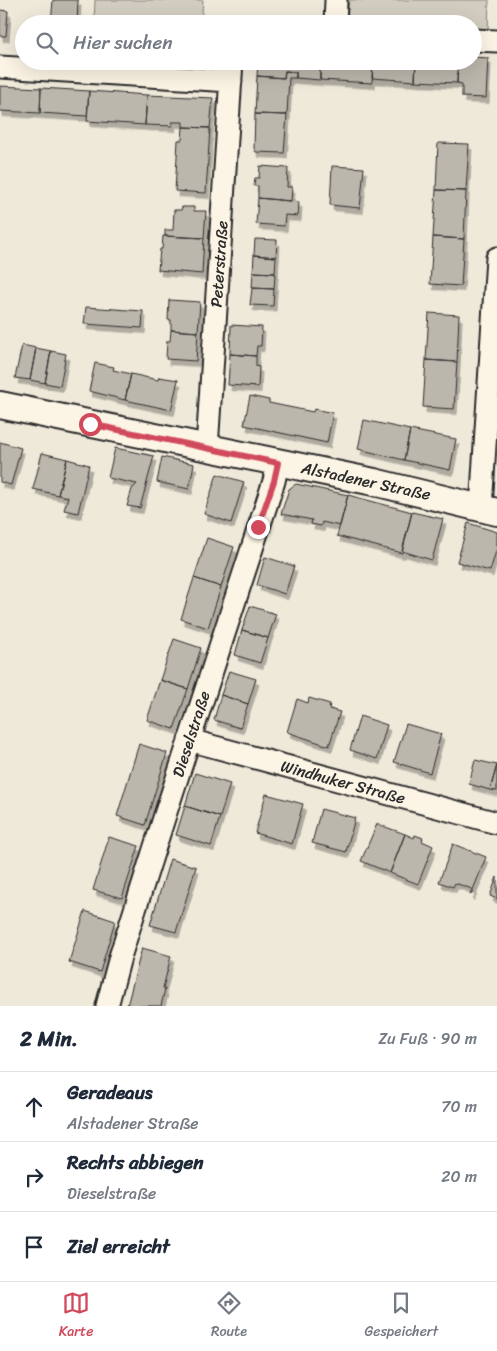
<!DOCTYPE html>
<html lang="de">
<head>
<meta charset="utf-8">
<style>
	body { margin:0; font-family:Sriracha,sans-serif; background:#f6f6f7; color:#1f2937 }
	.stop { position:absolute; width:15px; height:15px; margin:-11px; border:4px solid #d1495b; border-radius:50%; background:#fff }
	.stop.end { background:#d1495b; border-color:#fff; box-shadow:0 1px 5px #0008 }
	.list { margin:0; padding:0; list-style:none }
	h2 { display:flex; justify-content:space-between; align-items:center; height:65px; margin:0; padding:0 20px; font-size:21px }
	h2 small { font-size:16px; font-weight:400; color:#747a83 }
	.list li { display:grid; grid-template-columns:32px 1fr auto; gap:15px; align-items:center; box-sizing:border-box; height:70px; padding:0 20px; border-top:1px solid #e0e1e3 }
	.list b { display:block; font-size:19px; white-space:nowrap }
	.list p { margin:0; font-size:16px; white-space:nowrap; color:#747a83 }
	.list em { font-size:16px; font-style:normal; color:#747a83 }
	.icon { flex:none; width:28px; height:28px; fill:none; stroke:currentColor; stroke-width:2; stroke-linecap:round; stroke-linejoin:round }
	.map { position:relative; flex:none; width:497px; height:1006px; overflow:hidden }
	.search { position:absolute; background:#fff; box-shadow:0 5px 20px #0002; left:15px; right:15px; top:15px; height:55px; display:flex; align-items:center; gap:12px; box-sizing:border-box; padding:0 18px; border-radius:28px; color:#747a83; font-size:19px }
	.sheet { height:275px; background:#fff }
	nav { display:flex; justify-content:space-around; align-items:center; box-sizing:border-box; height:70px; border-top:1px solid #e0e1e3; background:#fff; font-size:14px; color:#747a83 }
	nav a { display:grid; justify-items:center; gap:2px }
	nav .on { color:#d1495b }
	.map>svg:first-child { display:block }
	.green { fill:#d2cdc0; stroke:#7e7c76 }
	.building { fill:#bcb7ac; stroke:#2b2b2b; filter:url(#shadow) }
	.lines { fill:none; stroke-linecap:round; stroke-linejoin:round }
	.minor-casing { stroke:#2b2b2b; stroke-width:25 }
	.tertiary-casing { stroke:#2b2b2b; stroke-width:30 }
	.minor { stroke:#fcf5e5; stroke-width:21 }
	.tertiary { stroke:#fcf5e5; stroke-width:26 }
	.route { stroke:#d1495b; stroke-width:6 }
	.labels { text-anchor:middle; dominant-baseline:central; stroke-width:4.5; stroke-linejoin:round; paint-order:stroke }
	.street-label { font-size:16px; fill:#2b2b2b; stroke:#fcf5e5 }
</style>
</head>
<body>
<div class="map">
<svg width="497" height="1006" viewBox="0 0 497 1006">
	<defs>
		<filter id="shadow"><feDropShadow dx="3" dy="5.5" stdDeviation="0" flood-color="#0004"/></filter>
	</defs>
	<rect width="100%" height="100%" fill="#efe9da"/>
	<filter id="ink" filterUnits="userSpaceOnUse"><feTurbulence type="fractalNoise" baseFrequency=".02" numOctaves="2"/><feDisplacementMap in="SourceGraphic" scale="10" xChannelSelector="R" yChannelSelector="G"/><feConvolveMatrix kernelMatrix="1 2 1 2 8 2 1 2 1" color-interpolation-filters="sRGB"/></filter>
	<g filter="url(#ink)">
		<path class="green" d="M95 0H203L201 24H94Z
			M349 0H489L488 29 473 28V24H406L347 20Z"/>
		<path class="building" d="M53 0H78L77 24H51Z
			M0 10 8 11 6 36H0Z
			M473 57 488 58 486 98 462 97V84L457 83 458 61H473Z
			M258 61H320V80L296 78V72L285 71 284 78 257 76Z
			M320 61H373L372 83 320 80Z
			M373 61H416L415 81 372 78Z
			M416 61H458L457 83 415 81Z
			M285 71 296 72V78H289L287 115 255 114 257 76 284 78Z
			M0 86 41 88 40 113 0 111Z
			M41 88 89 91 87 116 40 113Z
			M89 91 147 95 145 125 87 121Z
			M147 95 213 98 210 128 183 127V122H172L173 126 145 125Z
			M255 114 287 115 284 153 256 152 254 148Z
			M183 127 210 128 206 193 175 191 178 140H182Z
			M438 143 469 144 466 191 436 190Z
			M260 166 288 168 287 187H292L291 201 258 198V186H254L255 178H259Z
			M332 166 364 168 360 208 330 205Z
			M436 190 466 191 464 239 433 237Z
			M258 198 299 202 298 216 285 215 284 226 256 224Z
			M182 207H194V211H206L204 238 165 236V230H173L174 210H181Z
			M163 236 204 238 202 274 158 270 160 249H162Z
			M433 237 464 239 461 286 430 284Z
			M255 239 277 240 276 257 254 255Z
			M254 255 276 257 275 273 253 272Z
			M253 272 275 273 274 289 252 288Z
			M252 288 274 289 273 306 250 305Z
			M169 300 200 302 198 332 171 330V320H168Z
			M86 307 143 311 142 328 84 324Z
			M429 313 459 315 457 362 426 360Z
			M231 325 262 327 261 346H257L256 356 230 354Z
			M171 330 198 332 196 361 166 359 167 341H170Z
			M22 345 36 348 30 380 15 378Z
			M36 348 51 351 45 383 30 380Z
			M51 351 66 354 60 386 45 383Z
			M230 354 256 356V366L259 367 258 387 228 385Z
			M426 360 457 362 454 409 423 407Z
			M95 363 114 367 113 370 131 374 125 400 89 391Z
			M131 374 158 380 159 377 178 380 171 410 125 400Z
			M250 396 269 400V403L313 412 314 409 333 413 327 443 244 425Z
			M364 420 410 430 404 460 358 449Z
			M410 430 456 439 450 470 404 460Z
			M0 442 21 448 11 485 0 482Z
			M115 448 154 456 140 508 127 506 132 489 137 484 108 478Z
			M42 453 67 459 58 495 33 489Z
			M162 457 194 464 189 489 157 482Z
			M67 459 89 465 78 513 64 510 68 497 58 495Z
			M217 474 244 482 231 523 204 514Z
			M296 484 348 495 340 526 322 522 321 526 311 524 312 520 281 514 289 489Z
			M348 495 412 512 402 553 337 536Z
			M412 512 443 519 432 560 402 551Z
			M468 523 497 532V548L490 571 457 562Z
			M207 538 234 547 221 587 194 578Z
			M265 557 294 566 285 594 257 585Z
			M194 578 221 587 208 628 181 619Z
			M250 606 276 614 268 638 242 630Z
			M242 630 268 638 260 663 235 655Z
			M174 639 201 648 188 689 160 680Z
			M229 671 256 679 248 704 221 695Z
			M160 680 188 689 174 729 147 720Z
			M221 695 248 704 240 728 214 720Z
			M309 698 330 704 329 709 340 712 329 746 287 732 297 699 308 703Z
			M360 716 387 725 377 759 350 750Z
			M406 724 441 734 430 773 394 762Z
			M139 744 167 753 145 825 117 816Z
			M475 760 497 765 490 790 469 784Z
			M497 765V791L490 790Z
			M195 773 230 784 220 817 185 806Z
			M266 794 303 804 292 844 255 833Z
			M185 806 220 817 211 846 176 835Z
			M321 809 355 818 346 852 312 843Z
			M377 824 405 834 390 873 361 861Z
			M405 834 414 838 415 835 423 838 422 841 433 846 418 884 390 873Z
			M109 837 139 846 122 898 93 890Z
			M453 844 486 857 471 895 470 894 472 889 455 883 453 887 439 882Z
			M170 859 196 867 176 932 150 925Z
			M497 877V899L490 896Z
			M85 911 115 921 100 972 69 962Z
			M142 948 171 956 163 988 165 989 161 1006H127Z"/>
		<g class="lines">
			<g class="minor-casing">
				<path id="minor" d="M335 24 336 0
					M473 40 497 41
					M0 67 231 81
					M207 448 232 61
					M481 508 497 258
					M189 740 497 823
					M107 1006 120 957 165 815 274 481 278 463"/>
			</g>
			<g class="tertiary-casing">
				<path id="tertiary" d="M0 405 374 482 497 512"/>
			</g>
			<use href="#minor" class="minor"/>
			<use href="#tertiary" class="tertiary"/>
		</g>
	</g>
	<g class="lines" filter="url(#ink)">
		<path class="route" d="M90 424 278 463 274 481 258 527"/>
	</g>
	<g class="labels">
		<g class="street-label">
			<text transform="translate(219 264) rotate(-86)">Peterstraße</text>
			<text transform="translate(366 481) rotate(12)">Alstadener Straße</text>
			<text transform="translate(191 734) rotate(-72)">Dieselstraße</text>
			<text transform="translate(343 782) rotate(15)">Windhuker Straße</text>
		</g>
	</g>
</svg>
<div class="stop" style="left:90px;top:424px"></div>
<div class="stop end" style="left:258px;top:527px"></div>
<div class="search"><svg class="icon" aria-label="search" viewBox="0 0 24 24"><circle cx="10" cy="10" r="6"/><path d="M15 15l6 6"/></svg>Hier suchen</div>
</div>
<section class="sheet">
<h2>2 Min.<small>Zu Fuß · 90 m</small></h2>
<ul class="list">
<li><svg class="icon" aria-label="ahead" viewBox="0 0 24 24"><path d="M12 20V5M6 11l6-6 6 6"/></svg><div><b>Geradeaus</b><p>Alstadener Straße</p></div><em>70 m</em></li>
<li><svg class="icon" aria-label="right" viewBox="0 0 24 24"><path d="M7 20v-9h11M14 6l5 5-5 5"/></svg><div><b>Rechts abbiegen</b><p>Dieselstraße</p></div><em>20 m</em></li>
<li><svg class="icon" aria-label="arrive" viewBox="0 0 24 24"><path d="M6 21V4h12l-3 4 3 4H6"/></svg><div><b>Ziel erreicht</b></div></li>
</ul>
</section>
<nav>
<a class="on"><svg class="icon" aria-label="map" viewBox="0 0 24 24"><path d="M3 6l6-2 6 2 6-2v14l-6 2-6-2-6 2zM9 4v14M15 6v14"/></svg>Karte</a>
<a><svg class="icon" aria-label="directions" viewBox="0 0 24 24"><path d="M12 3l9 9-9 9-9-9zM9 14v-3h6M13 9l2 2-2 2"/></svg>Route</a>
<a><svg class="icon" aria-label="saved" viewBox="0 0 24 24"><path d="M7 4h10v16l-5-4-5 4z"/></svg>Gespeichert</a>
</nav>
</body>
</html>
